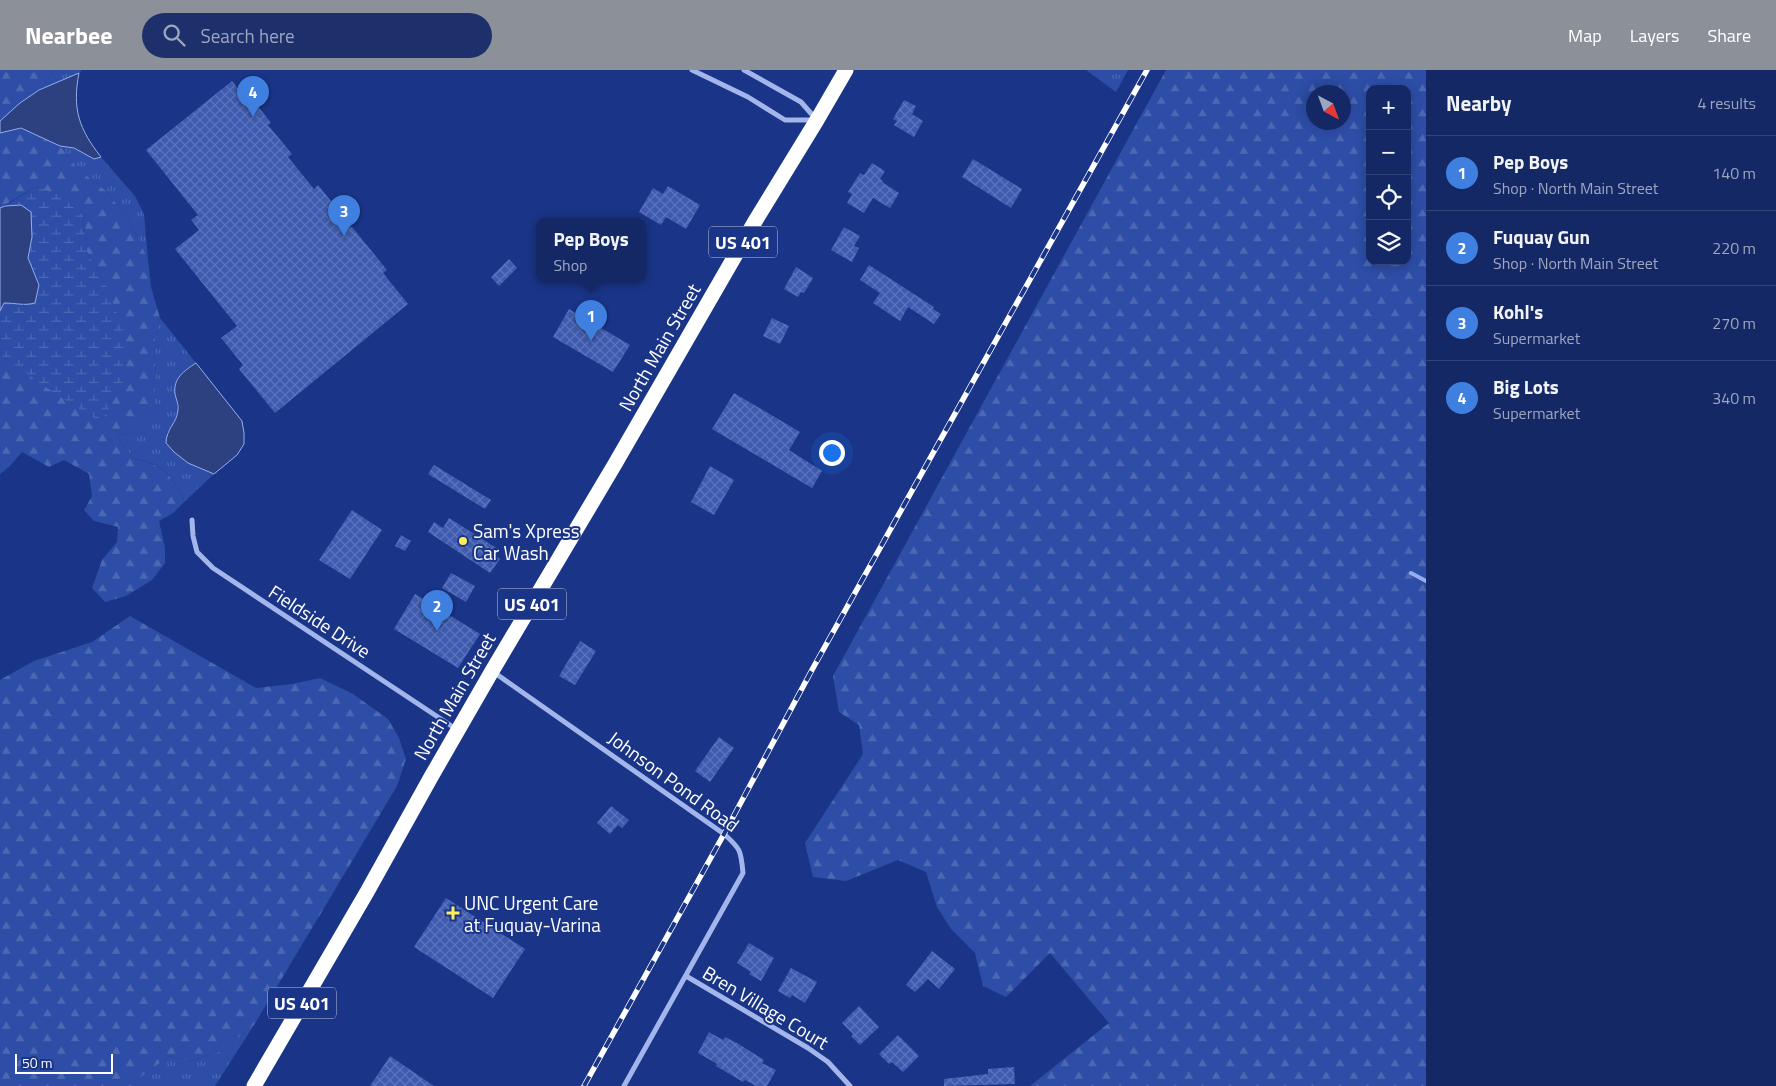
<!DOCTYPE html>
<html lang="en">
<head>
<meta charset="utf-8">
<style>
	body { margin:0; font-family:"Titillium Web",sans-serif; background:#1d306c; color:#f1f3f6 }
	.controls { position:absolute; right:15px; top:15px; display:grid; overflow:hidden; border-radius:10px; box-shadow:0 2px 12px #0003 }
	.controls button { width:45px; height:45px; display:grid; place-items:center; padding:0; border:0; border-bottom:1px solid #33447a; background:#142866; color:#f1f3f6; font:25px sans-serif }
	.compass { position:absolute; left:1306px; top:15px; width:45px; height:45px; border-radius:50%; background:#142866; box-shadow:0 2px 12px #0003; rotate:139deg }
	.scale { position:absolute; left:15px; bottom:12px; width:98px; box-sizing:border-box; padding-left:5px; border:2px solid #fff; border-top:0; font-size:14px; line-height:18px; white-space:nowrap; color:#fff; -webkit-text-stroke:4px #1a3588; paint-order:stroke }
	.you { position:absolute; left:831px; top:382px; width:18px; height:18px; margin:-12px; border:4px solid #fff; border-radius:50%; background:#1a73e8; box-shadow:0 0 0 8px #1a73e833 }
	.badge { display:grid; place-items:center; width:32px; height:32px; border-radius:50%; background:#8c9099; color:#fff; font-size:16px; font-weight:700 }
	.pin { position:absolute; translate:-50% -41px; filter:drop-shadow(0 1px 2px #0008) }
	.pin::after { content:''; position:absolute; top:26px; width:18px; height:15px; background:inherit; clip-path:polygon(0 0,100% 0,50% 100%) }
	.popup { position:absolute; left:536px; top:148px; width:110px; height:65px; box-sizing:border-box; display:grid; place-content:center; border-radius:10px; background:#142866; filter:drop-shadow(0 1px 4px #0005); font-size:16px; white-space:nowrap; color:#9da6bf }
	.popup b { font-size:19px; color:#f1f3f6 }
	.popup::after { content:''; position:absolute; left:50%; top:100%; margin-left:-10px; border:10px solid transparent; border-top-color:#142866 }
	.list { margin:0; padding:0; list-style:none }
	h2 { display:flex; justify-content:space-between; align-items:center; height:65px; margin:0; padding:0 20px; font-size:21px }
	h2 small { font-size:16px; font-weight:400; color:#9da6bf }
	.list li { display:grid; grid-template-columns:32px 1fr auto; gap:15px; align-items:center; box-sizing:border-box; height:75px; padding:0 20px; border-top:1px solid #33447a }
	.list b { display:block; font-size:19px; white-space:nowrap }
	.list p { margin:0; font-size:16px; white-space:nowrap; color:#9da6bf }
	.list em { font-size:16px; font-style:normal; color:#9da6bf }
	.icon { flex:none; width:28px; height:28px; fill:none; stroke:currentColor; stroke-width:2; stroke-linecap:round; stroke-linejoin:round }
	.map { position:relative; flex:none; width:1426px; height:1016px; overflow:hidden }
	header { display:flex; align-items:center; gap:30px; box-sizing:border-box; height:70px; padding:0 25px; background:#8c9099; color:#fff }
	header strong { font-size:24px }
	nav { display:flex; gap:28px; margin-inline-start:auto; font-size:18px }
	.search { width:350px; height:45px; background:#1d306c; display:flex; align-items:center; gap:12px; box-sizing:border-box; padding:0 18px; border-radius:28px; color:#9da6bf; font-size:19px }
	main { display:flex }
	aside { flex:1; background:#142866 }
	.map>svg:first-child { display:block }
	.grass { fill:url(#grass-tufts) }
	.forest { fill:url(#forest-firs); fill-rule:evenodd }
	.wetland { fill:url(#wetland-marsh) }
	.water { fill:#2d4180; stroke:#95aeef }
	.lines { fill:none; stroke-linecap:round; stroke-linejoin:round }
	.stream { stroke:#95aeef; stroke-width:4 }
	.building { fill:url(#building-cross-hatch) }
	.street { stroke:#a2b6ec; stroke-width:5 }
	.highway { stroke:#fff; stroke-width:15 }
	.rail-casing { stroke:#fff; stroke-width:5.5 }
	.rail { stroke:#1a3588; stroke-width:4; stroke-dasharray:11; stroke-linecap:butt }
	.poi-dot { fill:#feee5e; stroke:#1a3588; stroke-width:2 }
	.labels { text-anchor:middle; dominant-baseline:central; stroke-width:4; stroke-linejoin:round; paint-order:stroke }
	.shield { fill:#1a3588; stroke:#bac2db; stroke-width:1 }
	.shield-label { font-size:18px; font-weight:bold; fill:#fff }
	.street-label { font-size:19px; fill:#fff; stroke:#1a3588 }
	.poi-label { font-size:19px; fill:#fff; stroke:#1a3588; text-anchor:start }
</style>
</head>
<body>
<header>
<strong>Nearbee</strong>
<div class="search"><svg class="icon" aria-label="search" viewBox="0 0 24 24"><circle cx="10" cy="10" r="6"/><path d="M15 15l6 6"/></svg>Search here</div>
<nav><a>Map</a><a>Layers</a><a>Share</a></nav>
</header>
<main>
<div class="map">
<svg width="1426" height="1016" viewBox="0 0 1426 1016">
	<defs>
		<pattern id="grass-tufts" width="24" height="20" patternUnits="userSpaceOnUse" patternTransform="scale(1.25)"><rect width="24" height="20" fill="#2d4da6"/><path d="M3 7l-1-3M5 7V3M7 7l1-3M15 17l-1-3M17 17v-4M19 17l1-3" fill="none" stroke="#4c68b3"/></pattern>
		<pattern id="forest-firs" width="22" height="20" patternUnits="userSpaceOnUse" patternTransform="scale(1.25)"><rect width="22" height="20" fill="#2d4da6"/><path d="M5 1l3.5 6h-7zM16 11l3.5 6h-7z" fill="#4c68b3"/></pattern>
		<pattern id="wetland-marsh" width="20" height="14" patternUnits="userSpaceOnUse" patternTransform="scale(1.25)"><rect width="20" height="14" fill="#2d4da6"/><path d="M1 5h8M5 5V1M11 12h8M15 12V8" fill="none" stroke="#4c68b3"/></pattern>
		<pattern id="building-cross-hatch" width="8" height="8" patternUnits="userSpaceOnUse" patternTransform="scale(1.25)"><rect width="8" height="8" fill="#3e5baf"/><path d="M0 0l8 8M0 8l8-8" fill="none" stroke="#5b74bb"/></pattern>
	</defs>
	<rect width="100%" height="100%" fill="#1a3588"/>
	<path class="grass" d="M55 0H82L79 3 39 20Z
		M1086 0H1128L1116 22Z
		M60 76 74 78 94 89 101 87 135 126 144 144 148 189 128 148 105 120 78 99Z
		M160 248 196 293 185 301 175 322 178 339 175 352 166 364 203 399 214 404 185 431C171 406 165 393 134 389L117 367 132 362 156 306 154 275Z
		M254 955 215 1016H135L137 1010 169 986 190 991 221 981Z"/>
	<path class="forest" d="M0 0H55L39 20 20 33 0 51Z
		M1166 0H1426V1016H1030L1109 953 1050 883 1006 927 983 916 975 883 951 859 937 837 926 802 898 790 846 811 813 807 805 773 863 684 859 655 839 642 833 606ZM1370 19H1407V191H1370ZM1314 22H1344V52H1314Z
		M14 58H21L60 76 78 99 105 120 128 148 148 189 151 217 160 248 154 275 156 306 153 343 132 362 117 367 134 389C165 394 171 406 185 431L173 443 159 451 165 478V493L152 510 126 526 105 532 92 518 102 490 117 472 118 457 94 451 84 440 92 426 89 404 64 390 49 397 22 382 9 397 0 404V285L18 297 105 213 87 182 83 145 37 116 0 138V63Z
		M130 546 256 618 292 614 320 608 353 624 388 649 399 668 406 689 397 716 254 955 221 981 190 991 169 986 137 1010 135 1016H0V610L34 591 92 572Z"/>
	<path class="wetland" d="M37 116 61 126 83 145 87 182 105 213 124 261 123 314 101 352 60 327 0 285V241L4 233H16L24 236 39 215 28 188 32 167 21 135 5 136Z"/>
	<path class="water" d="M79 3C72 39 79 59 101 87L94 89 74 78 60 76 21 58 0 63V51L20 33 39 20Z
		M21 135 31 142 32 167 28 188 39 215 35 233C24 236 16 233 4 233L0 241V138L5 136Z
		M196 293 242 351 244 363V374L237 385 214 404 188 393 174 382 166 373C166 359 177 353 178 340 179 335 176 329 175 324 173 308 184 301 196 293Z"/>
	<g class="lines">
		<path class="stream" d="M1411 503 1426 511"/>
	</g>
	<path class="building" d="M232 11 245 28 249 25 271 53 268 55 292 84 288 87 314 119 318 115 387 200 383 203 408 234 275 343 239 299 243 295 221 268 237 256 175 179 199 160 191 150 198 145 146 80Z
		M904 30 916 36 912 44 923 51 914 67 894 55 897 51 893 49Z
		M973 89 1022 119 1011 138 962 107Z
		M872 93 885 101 880 109 883 111 882 112 899 123 890 138 873 128 864 143 847 133 852 124 848 122 860 103 864 105Z
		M668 116 700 135 686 159 666 147 661 155 639 142 653 118 663 124Z
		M844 157 860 166 854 176 859 178 852 192 831 180Z
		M509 189 517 198 499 216 491 207Z
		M869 195 934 237 933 239 941 244 934 254 908 237 900 251 873 233 880 223 860 210Z
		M796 197 813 208 804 223 801 222 798 227 784 219Z
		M569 239 630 275 613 302 553 267Z
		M772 248 789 256 780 274 763 266Z
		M734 323 800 362 789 380 822 401 812 418 712 359Z
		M434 395 491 430 485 439 428 404Z
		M710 396 734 410 714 445 691 432Z
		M352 440 382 460 350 509 319 490Z
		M449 448 498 479 494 485 500 489 490 503 428 462 434 452 443 458Z
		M401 465 411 471 405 481 395 476Z
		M451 503 475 516 466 532 442 518Z
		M415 524 480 564 458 598 394 559Z
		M580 571 596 581 575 615 559 606Z
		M719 667 734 678 710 712 695 701Z
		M611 736 629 750 622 758 618 755 610 764 597 753Z
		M446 828 525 879 493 928 414 877Z
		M749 873 774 888 761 911 749 904 751 902 737 893Z
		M932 881 955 899 939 919 928 909 915 922 906 915Z
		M791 898 817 912 805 933 792 925 790 928 778 921Z
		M859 936 879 957 860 975 851 966 853 964 842 953Z
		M709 962 723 970 725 967 737 973 764 990 762 993 776 1000 767 1016H756L745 1010 743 1012 716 996 717 994 698 983Z
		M898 965 919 986 903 1002 892 992 889 994 879 984Z
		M390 986 434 1016H370Z
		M1014 997 1015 1014 944 1016V1009L988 1004V999Z"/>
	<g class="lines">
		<path class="street" d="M692 0 748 27 785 50H814
			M744 0 801 32 815 48
			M192 450 193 466 197 482 213 498 456 659
			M492 601 724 764C741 779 741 781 743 803L624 1016
			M686 906 808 978 828 992 850 1016"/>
		<path class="highway" d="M254 1016 367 822 431 707 492 601 615 394 754 153 817 50 846 0"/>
		<g class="rail-casing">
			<path id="rail" d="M584 1016 724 764 813 598 1147 0"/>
		</g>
		<use href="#rail" class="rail"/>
	</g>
	<g class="poi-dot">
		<circle cx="463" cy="471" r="5"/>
		<path d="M450.5 835.5h5v5h5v5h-5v5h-5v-5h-5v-5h5z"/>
	</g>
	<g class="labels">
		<g class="shield">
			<rect x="709" y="156.5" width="68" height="31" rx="4"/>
			<rect x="498" y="518.5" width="68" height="31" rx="4"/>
			<rect x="268" y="917.5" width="68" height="31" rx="4"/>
		</g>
		<g class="shield-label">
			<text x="743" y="172">US 401</text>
			<text x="532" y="534">US 401</text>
			<text x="302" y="933">US 401</text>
		</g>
		<g class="street-label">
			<text transform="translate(659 277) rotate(-60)">North Main Street</text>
			<text transform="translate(320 551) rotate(33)">Fieldside Drive</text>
			<text transform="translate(454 626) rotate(-60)">North Main Street</text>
			<text transform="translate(674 711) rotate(36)">Johnson Pond Road</text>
			<text transform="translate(766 937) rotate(31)">Bren Village Court</text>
		</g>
		<g class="poi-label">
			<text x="473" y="460">Sam's Xpress<tspan x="473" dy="22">Car Wash</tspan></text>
			<text x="464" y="832">UNC Urgent Care<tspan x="464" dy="22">at Fuquay-Varina</tspan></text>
		</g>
	</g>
</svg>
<div class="controls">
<button>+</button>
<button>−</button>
<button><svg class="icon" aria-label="locate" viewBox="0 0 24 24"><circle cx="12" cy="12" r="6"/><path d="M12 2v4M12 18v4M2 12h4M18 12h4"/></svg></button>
<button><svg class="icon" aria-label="layers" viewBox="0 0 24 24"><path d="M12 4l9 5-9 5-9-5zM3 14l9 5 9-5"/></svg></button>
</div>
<svg class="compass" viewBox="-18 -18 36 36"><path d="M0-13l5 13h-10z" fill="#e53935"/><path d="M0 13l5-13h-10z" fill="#9da6bf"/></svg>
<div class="scale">50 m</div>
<div class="you"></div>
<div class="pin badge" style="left:591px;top:271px;background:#3f7fe0">1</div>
<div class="popup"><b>Pep Boys</b>Shop</div>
<div class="pin badge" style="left:437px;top:561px;background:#3f7fe0">2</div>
<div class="pin badge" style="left:344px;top:166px;background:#3f7fe0">3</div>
<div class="pin badge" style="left:253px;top:47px;background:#3f7fe0">4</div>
</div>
<aside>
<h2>Nearby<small>4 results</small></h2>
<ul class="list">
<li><span class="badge" style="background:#3f7fe0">1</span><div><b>Pep Boys</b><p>Shop · North Main Street</p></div><em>140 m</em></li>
<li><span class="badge" style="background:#3f7fe0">2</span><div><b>Fuquay Gun</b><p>Shop · North Main Street</p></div><em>220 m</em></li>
<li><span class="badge" style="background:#3f7fe0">3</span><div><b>Kohl's</b><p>Supermarket</p></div><em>270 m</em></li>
<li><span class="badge" style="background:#3f7fe0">4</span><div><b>Big Lots</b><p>Supermarket</p></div><em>340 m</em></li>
</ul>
</aside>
</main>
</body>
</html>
